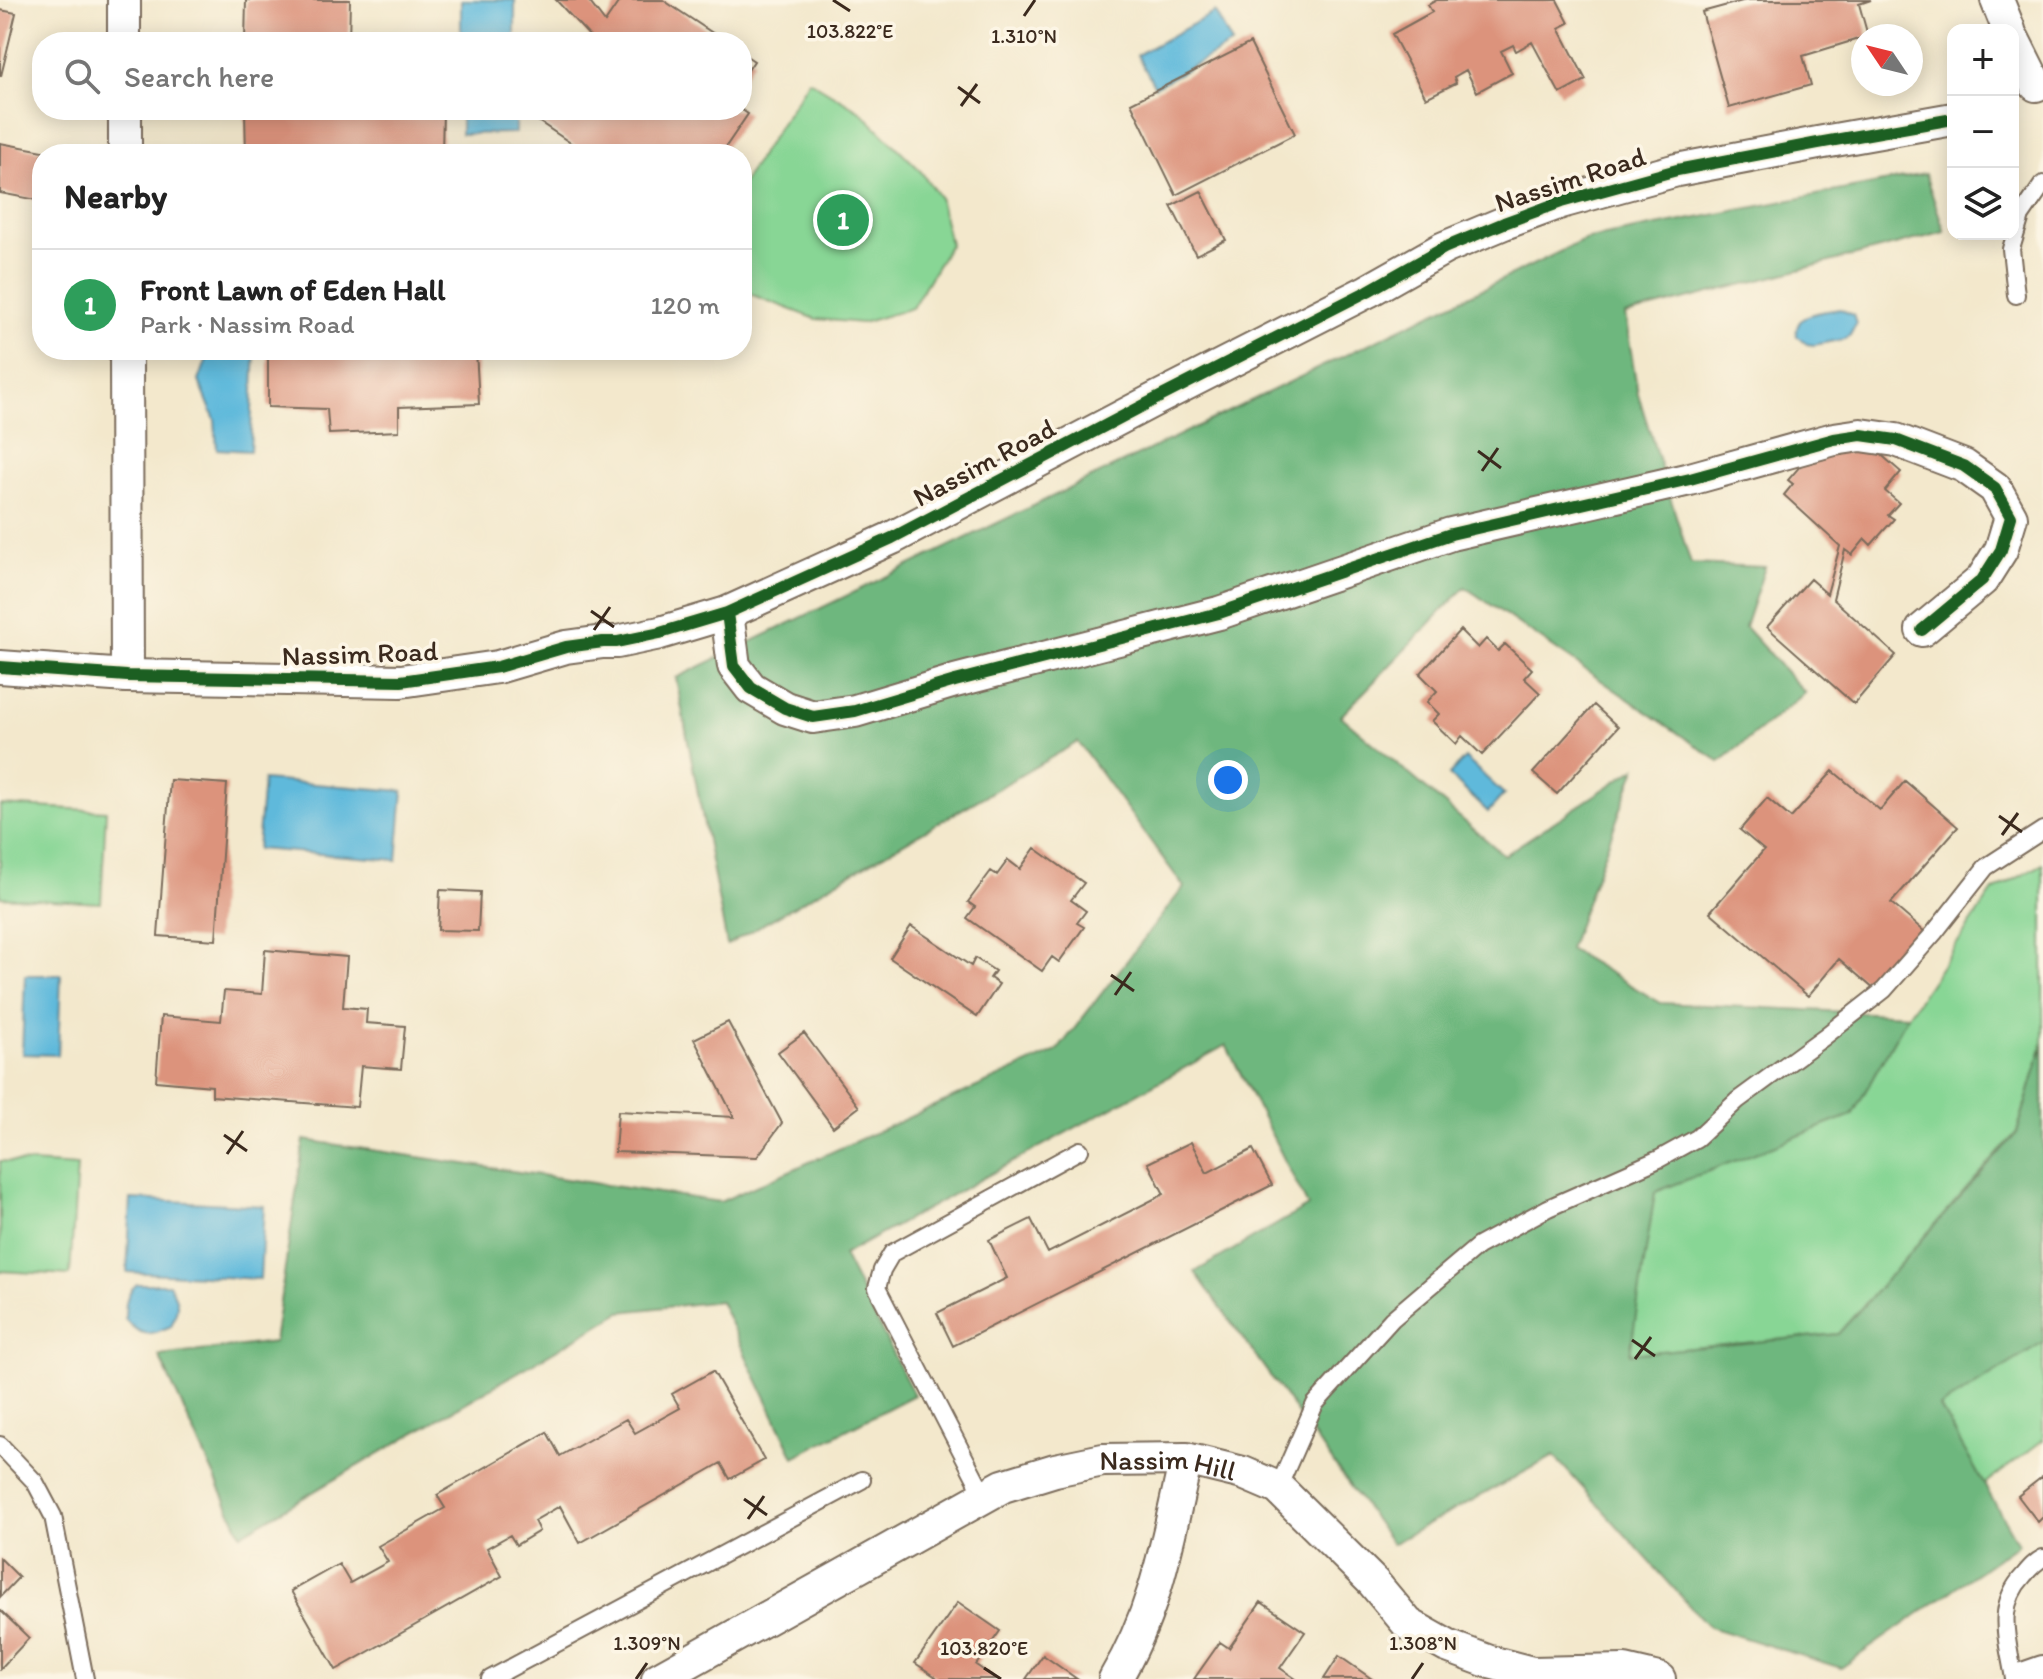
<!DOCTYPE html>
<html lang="en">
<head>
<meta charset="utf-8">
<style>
	body { margin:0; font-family:Itim,sans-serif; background:#f2f2f2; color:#222 }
	.controls { position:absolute; right:24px; top:24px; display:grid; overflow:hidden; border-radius:16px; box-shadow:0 4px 20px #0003 }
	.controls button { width:72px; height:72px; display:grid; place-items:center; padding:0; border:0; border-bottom:2px solid #e0e0e0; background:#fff; color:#222; font:40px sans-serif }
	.compass { position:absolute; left:1851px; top:24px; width:72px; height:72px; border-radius:50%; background:#fff; box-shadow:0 4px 20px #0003; rotate:305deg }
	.you { position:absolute; left:1228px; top:780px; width:28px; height:28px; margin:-20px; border:6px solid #fff; border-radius:50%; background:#1a73e8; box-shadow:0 0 0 12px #1a73e833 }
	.badge { display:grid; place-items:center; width:52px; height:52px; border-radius:50%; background:#d93025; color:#fff; font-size:26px; font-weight:700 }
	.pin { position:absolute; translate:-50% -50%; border:4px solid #fff; box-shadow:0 2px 8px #0006 }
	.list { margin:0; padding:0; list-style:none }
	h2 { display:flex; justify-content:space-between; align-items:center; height:104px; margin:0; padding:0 32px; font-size:34px }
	h2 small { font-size:26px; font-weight:400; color:#767676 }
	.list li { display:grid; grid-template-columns:52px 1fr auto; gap:24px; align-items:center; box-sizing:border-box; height:112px; padding:0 32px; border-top:2px solid #e0e0e0 }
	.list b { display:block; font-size:30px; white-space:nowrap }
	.list p { margin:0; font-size:26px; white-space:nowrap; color:#767676 }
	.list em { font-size:26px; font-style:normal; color:#767676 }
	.icon { flex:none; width:44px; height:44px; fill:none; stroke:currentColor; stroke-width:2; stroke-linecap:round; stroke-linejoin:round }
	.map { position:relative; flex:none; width:2043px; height:1679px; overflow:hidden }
	.search { position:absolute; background:#fff; box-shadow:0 4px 20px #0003; left:32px; top:32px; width:720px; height:88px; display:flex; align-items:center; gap:20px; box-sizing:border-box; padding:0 28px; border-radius:32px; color:#767676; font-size:30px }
	.panel { position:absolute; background:#fff; box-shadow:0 4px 20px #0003; left:32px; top:144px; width:720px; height:216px; border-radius:32px }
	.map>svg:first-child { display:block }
	.green { fill:#88d695; stroke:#62805a; stroke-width:2 }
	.forest { fill:#6eb77e; stroke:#54704e; stroke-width:2 }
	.water { fill:#5eb9db; stroke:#4c727c; stroke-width:2 }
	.building { fill:#dc937b }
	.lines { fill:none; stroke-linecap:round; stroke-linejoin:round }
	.lane-casing { stroke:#7b6c5b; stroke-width:20 }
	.street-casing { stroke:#7b6c5b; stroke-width:36 }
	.lane { stroke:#fff; stroke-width:16 }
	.street { stroke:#fff; stroke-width:32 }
	.cycleway-casing { stroke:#fcf5e5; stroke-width:17 }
	.cycleway { stroke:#1b5e20; stroke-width:12 }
	.ticks { fill:none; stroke:#3b2a1e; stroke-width:3 }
	.labels { text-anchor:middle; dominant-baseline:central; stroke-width:7; stroke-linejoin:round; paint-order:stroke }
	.street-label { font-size:28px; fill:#3b2a1e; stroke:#fcf5e5 }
	.ticks-label { font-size:20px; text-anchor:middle; fill:#3b2a1e; stroke:#fcf5e5; stroke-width:7; stroke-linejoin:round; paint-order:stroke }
</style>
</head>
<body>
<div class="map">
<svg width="2043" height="1679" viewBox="0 0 2043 1679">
	<rect width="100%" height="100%" fill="#fcf5e5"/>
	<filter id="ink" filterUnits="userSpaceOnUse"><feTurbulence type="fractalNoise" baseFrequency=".0125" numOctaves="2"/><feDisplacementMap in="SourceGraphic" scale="16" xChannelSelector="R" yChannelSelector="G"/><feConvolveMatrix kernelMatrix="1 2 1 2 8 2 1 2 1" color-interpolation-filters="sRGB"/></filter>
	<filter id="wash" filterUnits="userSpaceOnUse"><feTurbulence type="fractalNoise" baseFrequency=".006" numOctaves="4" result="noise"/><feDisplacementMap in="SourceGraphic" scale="32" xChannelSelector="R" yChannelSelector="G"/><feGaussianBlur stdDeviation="1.8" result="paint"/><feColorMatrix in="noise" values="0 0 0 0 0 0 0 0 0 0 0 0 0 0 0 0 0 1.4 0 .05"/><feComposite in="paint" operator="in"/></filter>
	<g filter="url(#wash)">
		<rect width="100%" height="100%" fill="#f3e8cc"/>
		<path class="green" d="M809 80 860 111 919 169 939 197 950 244 912 308 862 323 816 319 742 291V184Z
			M0 805 106 811 101 903 0 897Z
			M2043 864V1044L2017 1132 1838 1334 1629 1354 1655 1192 1852 1115 1908 1015 1993 891Z
			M0 1161 77 1166 70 1275 0 1271Z
			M2043 1343V1440L1984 1485 1939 1407Z"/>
		<path class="forest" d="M1925 174 1945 232 1625 315 1638 394 1691 564 1765 567 1745 627 1805 693 1720 762 1465 587 1341 716 1504 855 1636 768 1569 949 1661 1003 1908 1015 1852 1115 1655 1192 1630 1354 1838 1334 2017 1133 2043 1044V1343L1940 1407 2018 1544 1841 1668 1709 1627 1554 1456 1392 1544 1195 1272 1308 1206 1226 1045 843 1255 914 1395 794 1457 720 1301 621 1312 241 1534 159 1356 274 1342 304 1140 720 1202 1057 1051 1184 887 1078 742 727 945 676 678 1584 240Z"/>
		<path class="water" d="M461 0H515V42H461Z
			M1215 12 1232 44 1155 87 1137 55Z
			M461 110H515V133L461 134Z
			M1840 309 1853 315 1856 324 1850 335 1845 339 1814 345 1807 344 1797 336C1793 312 1823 312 1840 309Z
			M210 350H255L250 451 217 449 215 420 199 381Z
			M1465 758 1504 794 1488 812 1449 775Z
			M263 780 403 791 397 860 257 849Z
			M25 975H61L58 1055 22 1054Z
			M131 1199 264 1206 260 1279 127 1272Z
			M137 1284H169C180 1304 179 1306 171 1326 149 1336 141 1338 125 1319 125 1304 126 1293 137 1284Z"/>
		<g id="blocks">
			<path class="building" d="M246 0H350L349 42H245Z
				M556 0H588L605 22 620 0H663L726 42H592L593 40Z
				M1437 0H1557L1569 23 1559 28 1586 80 1560 94 1532 42 1516 51 1513 45 1501 51 1512 73 1477 92 1466 70 1454 77 1456 83 1426 98 1392 34 1432 12 1428 5Z
				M1746 0H1871L1859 4 1868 36 1803 56 1811 85 1729 108 1702 12Z
				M0 10 16 13 1 76H0Z
				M1250 43 1295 134 1176 195 1131 103Z
				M742 53 754 61 742 79Z
				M245 110H443L442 154H246Z
				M545 110H742L748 114 721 154H587L538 121Z
				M0 143 49 152V154H42V201L0 193Z
				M1201 191 1226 240 1196 255 1171 206Z
				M268 350H476L479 404 399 407V431L329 434 327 409 268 407Z
				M1862 438 1901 472 1885 491 1899 503 1888 515 1894 519 1871 545 1865 539 1852 555 1845 550 1833 599 1896 655 1854 704 1767 627 1810 579 1827 594 1840 546 1784 495 1793 484 1788 480 1814 450 1832 442 1847 454Z
				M1460 630 1478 648 1486 639 1498 651 1505 644 1532 669 1524 678 1540 693 1482 755 1462 736 1456 744 1432 721 1439 714 1427 702 1437 691 1420 674Z
				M1594 705 1618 727 1557 794 1533 773Z
				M1833 771 1880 810 1905 781 1958 827 1891 903 1925 932 1875 990 1839 959 1808 996 1710 912 1764 850 1740 830 1767 798 1791 818Z
				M170 780 227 784 216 940 158 936Z
				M1035 848 1084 883 1071 900 1086 911 1077 923 1084 927 1059 962 1052 957 1042 971 967 918 975 907 968 902 991 871 997 875 1008 860 1020 869Z
				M440 890 480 892 478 931 438 930Z
				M911 926 971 966 975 958 995 971 990 978 999 984 977 1017 890 958Z
				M265 950 347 957 343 1007 367 1009 366 1023 405 1026 401 1069 361 1066 357 1107 212 1096V1086L156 1081 161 1016 221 1021 224 991 262 994Z
				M728 1022 782 1123 757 1157 615 1152 618 1111 734 1117 694 1039Z
				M804 1033 859 1107 833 1127 778 1052Z
				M1191 1142 1207 1173 1253 1149 1272 1185 953 1346 937 1313 1007 1278 989 1240 1031 1219 1048 1253 1164 1194 1148 1163Z
				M713 1371 764 1460 730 1479 721 1463 580 1543 560 1506 534 1521 539 1531 516 1545 510 1535 487 1548 502 1576 336 1670 291 1591 339 1564 350 1583 388 1562 378 1546 445 1508 437 1495 547 1432 560 1456 626 1419 635 1433 680 1408 672 1394Z
				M2043 1476V1517L2038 1522 2018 1496Z
				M0 1558 19 1577 0 1597Z
				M958 1602 1000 1631 976 1665 996 1679H934L936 1677 915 1663Z
				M1261 1602 1305 1632 1280 1668 1296 1679H1194L1220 1642 1229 1648Z
				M0 1610 29 1638 0 1669Z
				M1043 1655 1077 1679H1026Z
				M1339 1656 1372 1679H1324Z"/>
		</g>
	</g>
	<g filter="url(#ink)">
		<use href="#blocks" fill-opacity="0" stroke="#7b6c5b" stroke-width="2"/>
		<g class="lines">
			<g class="lane-casing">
				<path id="lane" d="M2016 295 2011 249 2021 216 2043 184
					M0 1445 35 1482 53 1516 85 1679
					M1278 1488 1315 1404 1392 1319 1478 1246 1548 1208 1659 1159 1697 1138 1738 1100 1824 1037 1884 990 1934 933 1986 867 2043 830
					M985 1497 877 1288 882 1270 892 1253 1080 1150
					M490 1679 862 1480
					M2014 1679C2008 1640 1994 1607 2024 1575 2030 1568 2035 1562 2043 1558"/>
			</g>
			<g class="street-casing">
				<g id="street">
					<path d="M124 0V42"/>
					<path d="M1997 0 2009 30"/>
					<path d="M2013 39 2036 85"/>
					<path d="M125 110V154"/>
					<path d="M126 350 127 676"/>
					<path d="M727 613 734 666 751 688 785 708 813 717 855 711 955 681 1219 613 1451 534 1690 479 1834 439 1861 435 1896 440 1964 466 1995 488 2011 517 2001 550 1982 580 1922 630"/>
					<path d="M0 667 127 676 401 681 498 667 566 647 603 642H617L660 633 727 613 892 538 1152 401 1368 291 1444 248 1504 223 1561 202 1677 170 1818 143 1953 119"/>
					<path id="s1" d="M658 1679 1003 1486 1055 1470 1103 1460 1186 1459 1243 1473 1278 1488 1373 1582 1408 1624 1447 1646 1490 1662 1532 1673 1625 1671 1659 1679"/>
					<path d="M1115 1679C1157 1610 1168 1536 1186 1459"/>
					<path d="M2023 1679 2043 1672"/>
				</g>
			</g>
			<use href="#lane" class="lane"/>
			<use href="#street" class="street"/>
			<g class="cycleway-casing">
				<path id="cycleway" d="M727 613 734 666 751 688 785 708 813 717 855 711 955 681 1219 613 1451 534 1690 479 1834 439 1861 435 1896 440 1964 466 1995 488 2011 517 2001 550 1982 580 1922 630
					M0 667 127 676 401 681 498 667 566 647 603 642H617L660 633 727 613 892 538 1152 401 1368 291 1444 248 1504 223 1561 202 1677 170 1818 143 1953 119"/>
			</g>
			<use href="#cycleway" class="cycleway"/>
		</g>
	</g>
	<path class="ticks" d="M833 0 850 11M1024 16 1035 0M958 87 980 103M961 106 977 84M1478 451 1501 468M1482 471 1498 448M591 611 614 627M594 630 610 607M1999 816 2022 832M2002 835 2018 813M1111 975 1134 991M1115 995 1131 972M224 1135 247 1151M227 1154 243 1131M1632 1340 1655 1356M1635 1359 1651 1337M744 1499 767 1515M748 1519 764 1496M984 1668 1001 1679M636 1679 647 1663M1412 1679 1423 1663"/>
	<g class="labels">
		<g class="street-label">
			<text transform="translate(1570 179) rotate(-18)">Nassim Road</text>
			<text transform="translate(984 462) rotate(-28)">Nassim Road</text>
			<text transform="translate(360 653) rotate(-2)">Nassim Road</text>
			<text stroke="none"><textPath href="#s1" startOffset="564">Nassim Hill</textPath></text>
		</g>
	</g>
	<g class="ticks-label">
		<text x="850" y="38">103.822°E</text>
		<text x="1024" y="43">1.310°N</text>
		<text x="647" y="1650">1.309°N</text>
		<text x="1423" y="1650">1.308°N</text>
		<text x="984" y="1655">103.820°E</text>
	</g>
</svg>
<div class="controls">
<button>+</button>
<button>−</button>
<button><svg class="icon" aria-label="layers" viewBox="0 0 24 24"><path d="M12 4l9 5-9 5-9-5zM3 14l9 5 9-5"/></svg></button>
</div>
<svg class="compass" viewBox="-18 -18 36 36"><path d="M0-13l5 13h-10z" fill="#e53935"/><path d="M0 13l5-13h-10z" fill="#767676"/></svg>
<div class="you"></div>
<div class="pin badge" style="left:843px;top:220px;background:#2e9e5b">1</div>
<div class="search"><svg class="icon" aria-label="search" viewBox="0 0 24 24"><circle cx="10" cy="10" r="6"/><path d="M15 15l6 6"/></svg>Search here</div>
<section class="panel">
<h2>Nearby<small></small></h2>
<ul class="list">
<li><span class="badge" style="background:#2e9e5b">1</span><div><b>Front Lawn of Eden Hall</b><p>Park · Nassim Road</p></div><em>120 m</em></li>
</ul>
</section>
</div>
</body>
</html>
